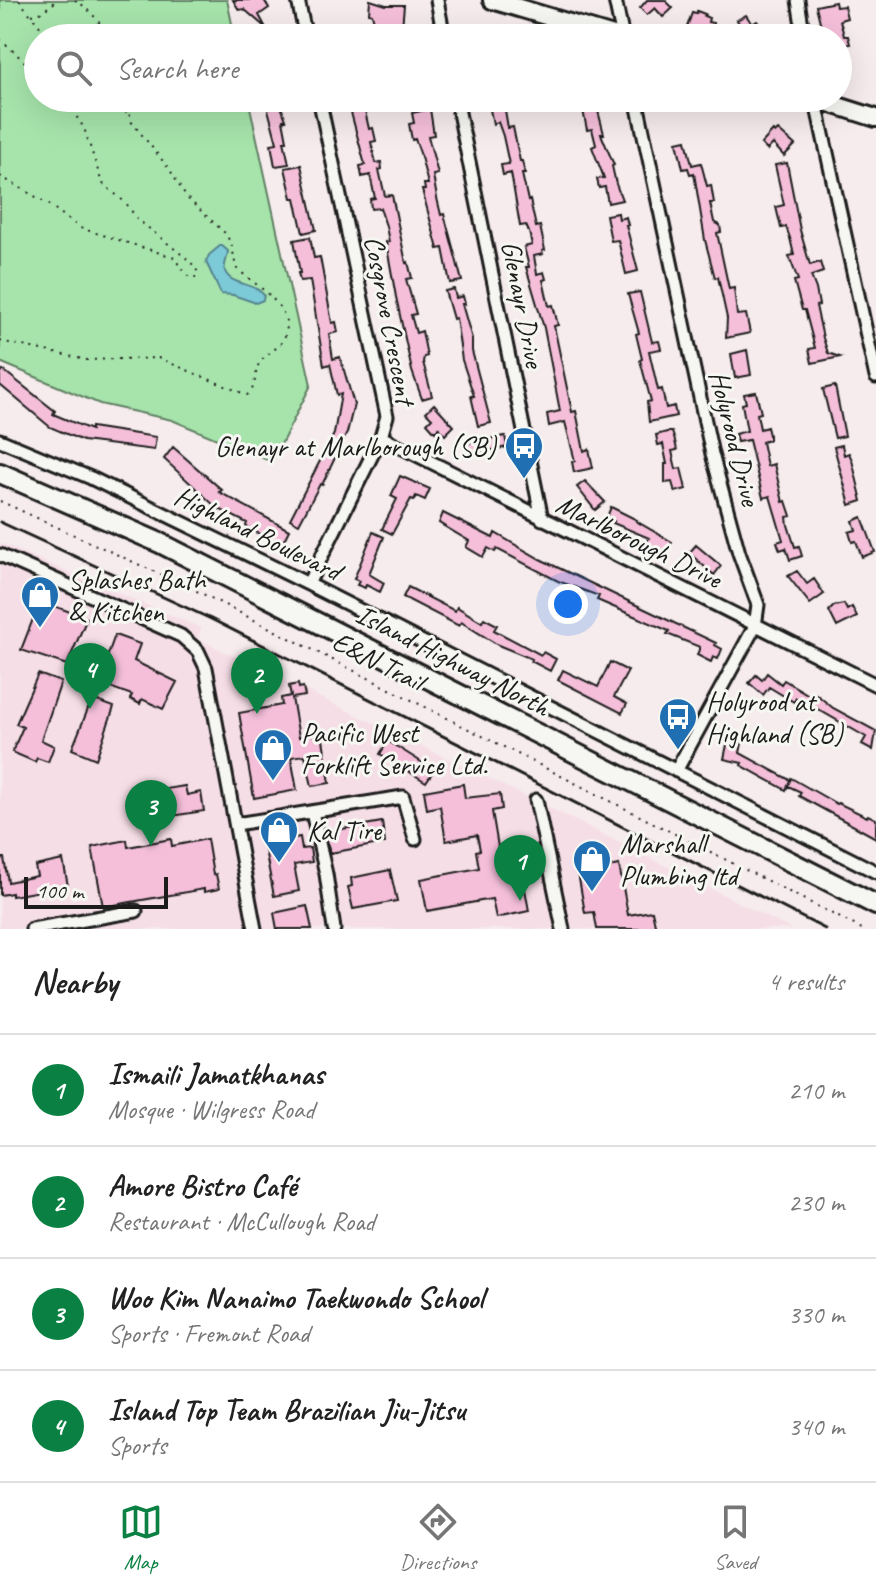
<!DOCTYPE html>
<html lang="en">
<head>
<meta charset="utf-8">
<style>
	body { margin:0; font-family:Caveat,sans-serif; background:#f6f6f6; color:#222 }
	.scale { position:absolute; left:24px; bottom:20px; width:144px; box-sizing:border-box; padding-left:8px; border:4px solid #1c1c1c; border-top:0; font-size:22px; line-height:28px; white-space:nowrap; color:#1c1c1c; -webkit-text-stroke:6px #f6f6f2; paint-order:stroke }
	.you { position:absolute; left:568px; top:604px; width:28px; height:28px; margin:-20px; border:6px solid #fff; border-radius:50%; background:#1a73e8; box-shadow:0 0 0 12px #1a73e833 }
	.badge { display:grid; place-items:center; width:52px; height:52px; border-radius:50%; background:#0b8043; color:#fff; font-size:26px; font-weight:700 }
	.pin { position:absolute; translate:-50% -66px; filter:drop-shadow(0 2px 4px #0008) }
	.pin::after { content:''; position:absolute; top:42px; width:28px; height:24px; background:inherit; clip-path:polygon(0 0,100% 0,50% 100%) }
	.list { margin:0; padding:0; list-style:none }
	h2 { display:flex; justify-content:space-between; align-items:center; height:104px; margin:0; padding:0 32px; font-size:34px }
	h2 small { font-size:26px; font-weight:400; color:#767676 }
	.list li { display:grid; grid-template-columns:52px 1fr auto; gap:24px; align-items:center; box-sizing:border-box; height:112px; padding:0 32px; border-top:2px solid #e0e0e0 }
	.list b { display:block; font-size:30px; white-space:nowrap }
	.list p { margin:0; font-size:26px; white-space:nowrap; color:#767676 }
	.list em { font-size:26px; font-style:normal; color:#767676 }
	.icon { flex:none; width:44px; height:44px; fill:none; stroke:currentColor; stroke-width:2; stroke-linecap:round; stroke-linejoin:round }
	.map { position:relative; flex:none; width:876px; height:929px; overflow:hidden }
	.search { position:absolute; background:#fff; box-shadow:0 8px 32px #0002; left:24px; right:24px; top:24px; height:88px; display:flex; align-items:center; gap:20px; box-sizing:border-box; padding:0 28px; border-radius:44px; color:#767676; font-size:30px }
	.sheet { height:552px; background:#fff }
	nav { display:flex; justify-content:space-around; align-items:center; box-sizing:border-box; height:112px; border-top:2px solid #e0e0e0; background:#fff; font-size:22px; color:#767676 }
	nav a { display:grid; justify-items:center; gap:4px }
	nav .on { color:#0b8043 }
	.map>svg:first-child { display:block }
	.built { fill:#f6dee7 }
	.green { fill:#a6e4ab; stroke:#618064; stroke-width:2 }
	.water { fill:#7bc9d8; stroke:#55848d; stroke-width:2 }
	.building { fill:#f5bfda; stroke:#1c1c1c; stroke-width:2 }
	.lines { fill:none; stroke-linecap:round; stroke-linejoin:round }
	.street-casing { stroke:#1c1c1c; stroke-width:17 }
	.secondary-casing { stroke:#1c1c1c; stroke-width:22 }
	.primary-casing { stroke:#1c1c1c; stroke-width:24 }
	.path { stroke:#1c1c1c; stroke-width:2; stroke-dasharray:2 6; stroke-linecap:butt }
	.street { stroke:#f6f6f2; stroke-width:11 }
	.secondary { stroke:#f6f6f2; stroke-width:16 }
	.primary { stroke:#f6f6f2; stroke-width:18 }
	.rail { stroke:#1c1c1c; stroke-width:3 }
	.labels { text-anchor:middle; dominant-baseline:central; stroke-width:6; stroke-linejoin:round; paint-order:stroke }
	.street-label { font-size:28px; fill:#1c1c1c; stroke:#f6f6f2 }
	.poi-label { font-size:28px; fill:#1c1c1c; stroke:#f6f6f2; text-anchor:start }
</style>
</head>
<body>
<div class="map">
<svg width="876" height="929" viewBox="0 0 876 929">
	<rect width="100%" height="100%" fill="#f6ebed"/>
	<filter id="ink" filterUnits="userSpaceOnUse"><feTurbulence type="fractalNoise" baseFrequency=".0125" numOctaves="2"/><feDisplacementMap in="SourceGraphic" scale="16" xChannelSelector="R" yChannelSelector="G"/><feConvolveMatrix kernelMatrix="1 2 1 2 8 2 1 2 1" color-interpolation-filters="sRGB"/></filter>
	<g filter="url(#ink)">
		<path class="built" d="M0 543 201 628 198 639 544 805 791 929H0Z"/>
		<path class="green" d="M0 0H227L235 38H38V98H248L311 385 272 462 172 420 100 404 0 362Z"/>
		<path class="water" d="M221 245 228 251C228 258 223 265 225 271 230 286 254 282 264 295L263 300 256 303 233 295 221 294 206 262 209 255Z"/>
		<path class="building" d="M233 0H264L269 8 259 15 266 28 244 9 239 10Z
			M370 0 386 5H404L402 28 409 38H378L372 14 369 13Z
			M647 0H665L673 8 663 17 655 8 647 15 640 8Z
			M835 2 836 7 844 6 847 18 840 20 844 36H848L850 44 838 46V38H824L816 6Z
			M697 11 705 14 704 16 709 18 708 22 713 23 711 32 687 27 692 13 696 14Z
			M746 15 752 24 757 21 764 31 759 34 761 38H748L737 20Z
			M278 98 286 120H283L287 141H284L289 164 275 166 271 144 277 143 266 102Z
			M498 98H503L508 128 513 127 520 161H522L525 174H522L528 201 530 200 536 227 540 226 545 250 542 251 543 254 534 256 537 274 544 272 546 279 543 280 549 306 553 305 558 325 554 326 572 412 576 411 584 451 589 449 593 468 574 472 572 462 575 461 565 422 549 426 547 414 560 411 544 328 526 267H529L524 247 532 245 529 232 526 225 520 226 511 173 503 175 501 165 509 164 503 136 498 122 493 124 488 100Z
			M363 102 369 129 373 128 376 141 371 142 376 163 381 162 382 169 379 170 385 196 392 195 406 263 408 262 412 278 406 279 416 314 411 315 416 333 422 331 427 356 424 357 423 362 432 396 422 399 412 371 396 297 386 242H389L386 226 380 208 371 209 370 199 375 198 370 175 362 177 360 166 365 165 349 105Z
			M597 107 604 134H601L614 165 612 166 616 184 622 200 608 203 605 187 599 188 597 179 604 178 592 147 596 145 592 129 587 130 583 110Z
			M430 109 434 135 428 136 438 174 433 175 437 198 441 215 444 214 462 281 450 283 443 248 438 249 428 212 422 190H425L424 184H428L420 153 415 139 412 140 409 124 414 123 412 113Z
			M778 130 795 145 784 156 773 144 767 150 761 144 773 131 775 133Z
			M686 140 692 165 701 163 707 186 711 185 714 203H710L714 222 720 225 721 232 717 233 719 242 729 289 734 288 737 315 746 314 750 333 726 338 727 318 718 277 715 278 705 240 694 173 690 174 688 168 683 169 677 142Z
			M787 163 800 230 810 265 820 262 823 272 811 276 816 289 819 305 816 306 823 338 828 353 840 357 812 363 809 349 815 348 805 310H802L794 281 798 280 789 256 794 255 790 238 786 227 781 228 776 207 784 205 775 165Z
			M301 165 316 230 303 233 295 198H292L285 168Z
			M618 213 619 219 626 217 628 225H626L638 271 626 274 618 240 611 241 606 215Z
			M310 237 314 258 320 257 332 323 336 322 338 332 329 334 333 359 340 357 354 404 347 433 322 485 320 484 299 524 290 519 334 434 341 394 337 395 330 364 324 366 310 280 300 281 298 273H300L294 240Z
			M454 289 456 298 463 296 465 304H462L472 339V351L491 423 478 426 471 396H474L462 360 456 318 453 319 445 291Z
			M640 292 652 342 659 341 661 349 649 351 658 390 662 389 666 408 674 406 676 416 649 422 647 402 651 401 640 360 642 359 636 334 639 333 628 294Z
			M747 350 751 375 735 378 731 354Z
			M3 370 55 411 53 414 91 430V427L156 437 154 450 83 441 50 427 0 385V374Z
			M835 386 845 436 835 438 823 389Z
			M756 392 761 413 757 414 760 429 767 427 769 435V440L762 442 767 466 774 464 783 502 786 501 791 516 787 517 788 525 795 547 799 546 802 556 790 560 786 548 780 550 777 542 783 540 770 496 763 498 749 440 737 442 735 434 747 431 742 404 746 403 744 394Z
			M434 404 454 426 445 435 439 428 435 432 427 423 432 418 426 412Z
			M667 432H672L675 441 677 450 672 451 676 469 681 468 686 489 675 492 672 482 665 483V464H667L663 444 658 445 656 435Z
			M505 436 507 447 469 455 467 443Z
			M842 445 844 455 849 453 852 460 862 501 850 505 834 447Z
			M173 447 222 490 219 492 289 530 282 544 253 531 246 526 247 523 217 508 164 459Z
			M400 476 430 489 425 500 416 496 414 500 411 499 392 534 382 529 397 499 391 496Z
			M585 481 605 502 595 510 577 487Z
			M611 507 637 520 636 521 672 542 667 553 646 543 649 538 613 523 614 521 607 517Z
			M443 513 493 538 495 533 540 559 716 643 715 645 722 649 718 659 713 657 711 662 697 655 700 647 667 634 669 631 604 603 597 600 599 596 558 581 497 549 495 552 488 548 483 557 466 547 469 541 439 523Z
			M862 517 875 552 862 557 856 541 852 542 849 532 856 530 853 521Z
			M373 532 384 537 369 574 384 583 380 592 366 585 365 588 357 585 359 581 354 579Z
			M696 545 721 566 714 575 689 553Z
			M797 571 807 584 814 579 824 594 810 604 788 576Z
			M408 587 455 611 457 607 482 622 484 618 497 625 494 630 541 655 543 652 556 659 550 671 531 661 532 659 498 645 461 622 459 626 403 597Z
			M40 601 87 618 67 665 21 650Z
			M844 604 847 610 852 607 857 617 837 627 829 611 834 606Z
			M115 635 140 644 134 661 177 682 163 709 142 699 140 704 130 699 132 695 98 683Z
			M610 662 628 671 614 697 627 704 622 713 558 680 563 670 598 687Z
			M767 673 781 684 784 680 814 698 816 694 833 708 876 731 873 750 862 744 866 737 812 706 796 698 794 702 769 687 763 695 749 683 756 675 762 680Z
			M38 674 61 682 41 740 54 746 48 762 37 758 35 762 12 752 23 727 16 724Z
			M298 684 299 688 303 687 305 696 292 698 299 737 322 733 330 783 312 786 305 755 291 757 297 790 254 798 239 713 282 705 281 698 291 696 289 686Z
			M92 699 114 707 96 759 72 749Z
			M729 735 740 737 738 742 742 743 740 753 790 780 786 790 741 765 742 763 724 759Z
			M388 741 434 770 426 782 380 754Z
			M791 778 837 804 838 803 867 817 868 815 876 819V838L799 796 801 792 788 786Z
			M463 784 465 798 500 794 502 809 492 811 498 847 514 844 521 890 525 889 529 911 496 918 492 899 427 911 421 879 479 868 476 851 480 850 477 835 446 841 440 806 427 809 424 791Z
			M185 786 187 795 201 792 204 811 158 818 153 791Z
			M382 822 385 843 330 853 325 832Z
			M300 837 302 849 310 848 312 862 294 865 299 891 274 896 264 844Z
			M171 839 172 846 207 839 213 875 216 874 219 889 204 892V889L103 907 92 847 127 840 128 847Z
			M0 858H4L8 882 37 876 35 866 63 860 68 886 12 896V893L0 895Z
			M619 865 628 915 652 911 656 929H597L594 912 585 913 578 873Z
			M390 870 397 901 353 909 348 887 352 886 351 878Z
			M307 906 312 929H277L274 913Z"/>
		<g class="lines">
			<g class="street-casing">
				<path id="street" d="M298 0 306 38
					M437 0 444 38
					M615 0 623 38
					M798 0 804 38
					M456 98 542 519
					M636 98 712 454 739 553 758 605 755 626 676 771
					M815 98 876 377
					M381 437 876 685
					M0 440 91 478 308 584 876 872
					M0 555 181 636 198 651 206 668 255 929
					M308 584 381 437 387 416 319 98
					M536 800 563 929
					M312 812 326 874 334 929
					M236 824 403 797 415 839
					M32 929 136 911"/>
			</g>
			<g class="secondary-casing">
				<path id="secondary" d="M492 0 620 38
					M813 98 876 118"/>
			</g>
			<g class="primary-casing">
				<path id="primary" d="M0 473 160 543 876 905"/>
			</g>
			<path class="path" d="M19 0 49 38
				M75 0C89 8 101 23 108 38
				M32 15 40 13 58 0
				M0 39 38 74
				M116 98 129 117
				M0 176 48 204 80 228 173 257 189 277H196L198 272 190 261 137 219 126 203 102 183 84 128 64 98
				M0 341 87 360 158 358 247 395C258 387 253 373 260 362 267 353 277 350 283 340 300 310 254 284 236 268L232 246 226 234 186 197 170 170 130 120 128 98
				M0 501 201 593 862 929"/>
			<use href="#street" class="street"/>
			<use href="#secondary" class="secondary"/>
			<use href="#primary" class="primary"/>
			<path class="rail" d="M0 522 211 619 825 929"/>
		</g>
	</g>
	<defs>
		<g id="bus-pin" transform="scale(2)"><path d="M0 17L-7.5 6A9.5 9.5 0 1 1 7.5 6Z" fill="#1f6fb2" stroke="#f6f6f2"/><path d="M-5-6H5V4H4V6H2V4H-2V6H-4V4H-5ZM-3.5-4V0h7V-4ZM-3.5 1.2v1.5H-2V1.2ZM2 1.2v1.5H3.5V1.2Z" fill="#fff"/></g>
		<g id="shop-pin" transform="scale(2)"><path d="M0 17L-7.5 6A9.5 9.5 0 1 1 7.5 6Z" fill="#1f6fb2" stroke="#f6f6f2"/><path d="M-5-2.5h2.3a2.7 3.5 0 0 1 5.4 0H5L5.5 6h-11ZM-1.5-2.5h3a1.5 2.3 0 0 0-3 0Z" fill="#fff"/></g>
	</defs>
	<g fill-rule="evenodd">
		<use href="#bus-pin" x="524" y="446"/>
		<use href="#shop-pin" x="40" y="595"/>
		<use href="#bus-pin" x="678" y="717"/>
		<use href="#shop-pin" x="273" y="748"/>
		<use href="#shop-pin" x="279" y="830"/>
		<use href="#shop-pin" x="592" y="859"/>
	</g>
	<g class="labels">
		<g class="street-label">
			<text transform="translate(523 304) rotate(79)">Glenayr Drive</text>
			<text transform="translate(390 320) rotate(79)">Cosgrove Crescent</text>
			<text transform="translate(735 438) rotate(76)">Holyrood Drive</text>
			<text transform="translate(258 533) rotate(26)">Highland Boulevard</text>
			<text transform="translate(639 541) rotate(26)">Marlborough Drive</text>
			<text transform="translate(453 660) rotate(27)">Island Highway North</text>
			<text transform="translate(378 661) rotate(27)">E&amp;N Trail</text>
		</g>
		<g class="poi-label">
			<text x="496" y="446" text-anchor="end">Glenayr at Marlborough (SB)</text>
			<text x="68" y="579">Splashes Bath<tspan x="68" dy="32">&amp; Kitchen</tspan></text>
			<text x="706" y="701">Holyrood at<tspan x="706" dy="32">Highland (SB)</tspan></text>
			<text x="301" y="732">Pacific West<tspan x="301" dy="32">Forklift Service Ltd.</tspan></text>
			<text x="307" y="830">Kal Tire</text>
			<text x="620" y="843">Marshall<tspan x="620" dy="32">Plumbing ltd</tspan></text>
		</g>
	</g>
</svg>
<div class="scale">100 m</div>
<div class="you"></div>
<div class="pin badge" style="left:520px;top:901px">1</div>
<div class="pin badge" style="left:257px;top:714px">2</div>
<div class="pin badge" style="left:151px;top:846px">3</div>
<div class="pin badge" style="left:90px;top:709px">4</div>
<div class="search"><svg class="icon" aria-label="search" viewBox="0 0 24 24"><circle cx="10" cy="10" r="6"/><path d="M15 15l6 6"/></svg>Search here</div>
</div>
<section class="sheet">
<h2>Nearby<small>4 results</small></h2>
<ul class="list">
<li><span class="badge">1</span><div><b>Ismaili Jamatkhanas</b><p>Mosque · Wilgress Road</p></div><em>210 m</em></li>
<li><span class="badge">2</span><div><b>Amore Bistro Café</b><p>Restaurant · McCullough Road</p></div><em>230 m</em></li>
<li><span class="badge">3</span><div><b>Woo Kim Nanaimo Taekwondo School</b><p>Sports · Fremont Road</p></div><em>330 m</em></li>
<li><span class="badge">4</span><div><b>Island Top Team Brazilian Jiu-Jitsu</b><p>Sports</p></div><em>340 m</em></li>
</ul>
</section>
<nav>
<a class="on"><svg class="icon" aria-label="map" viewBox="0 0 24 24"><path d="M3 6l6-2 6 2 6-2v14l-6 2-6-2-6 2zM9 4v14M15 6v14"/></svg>Map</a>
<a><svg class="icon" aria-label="directions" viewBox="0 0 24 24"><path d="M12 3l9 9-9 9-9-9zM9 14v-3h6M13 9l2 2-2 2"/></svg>Directions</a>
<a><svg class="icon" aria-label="saved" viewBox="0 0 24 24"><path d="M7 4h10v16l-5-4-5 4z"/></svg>Saved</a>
</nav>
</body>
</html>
